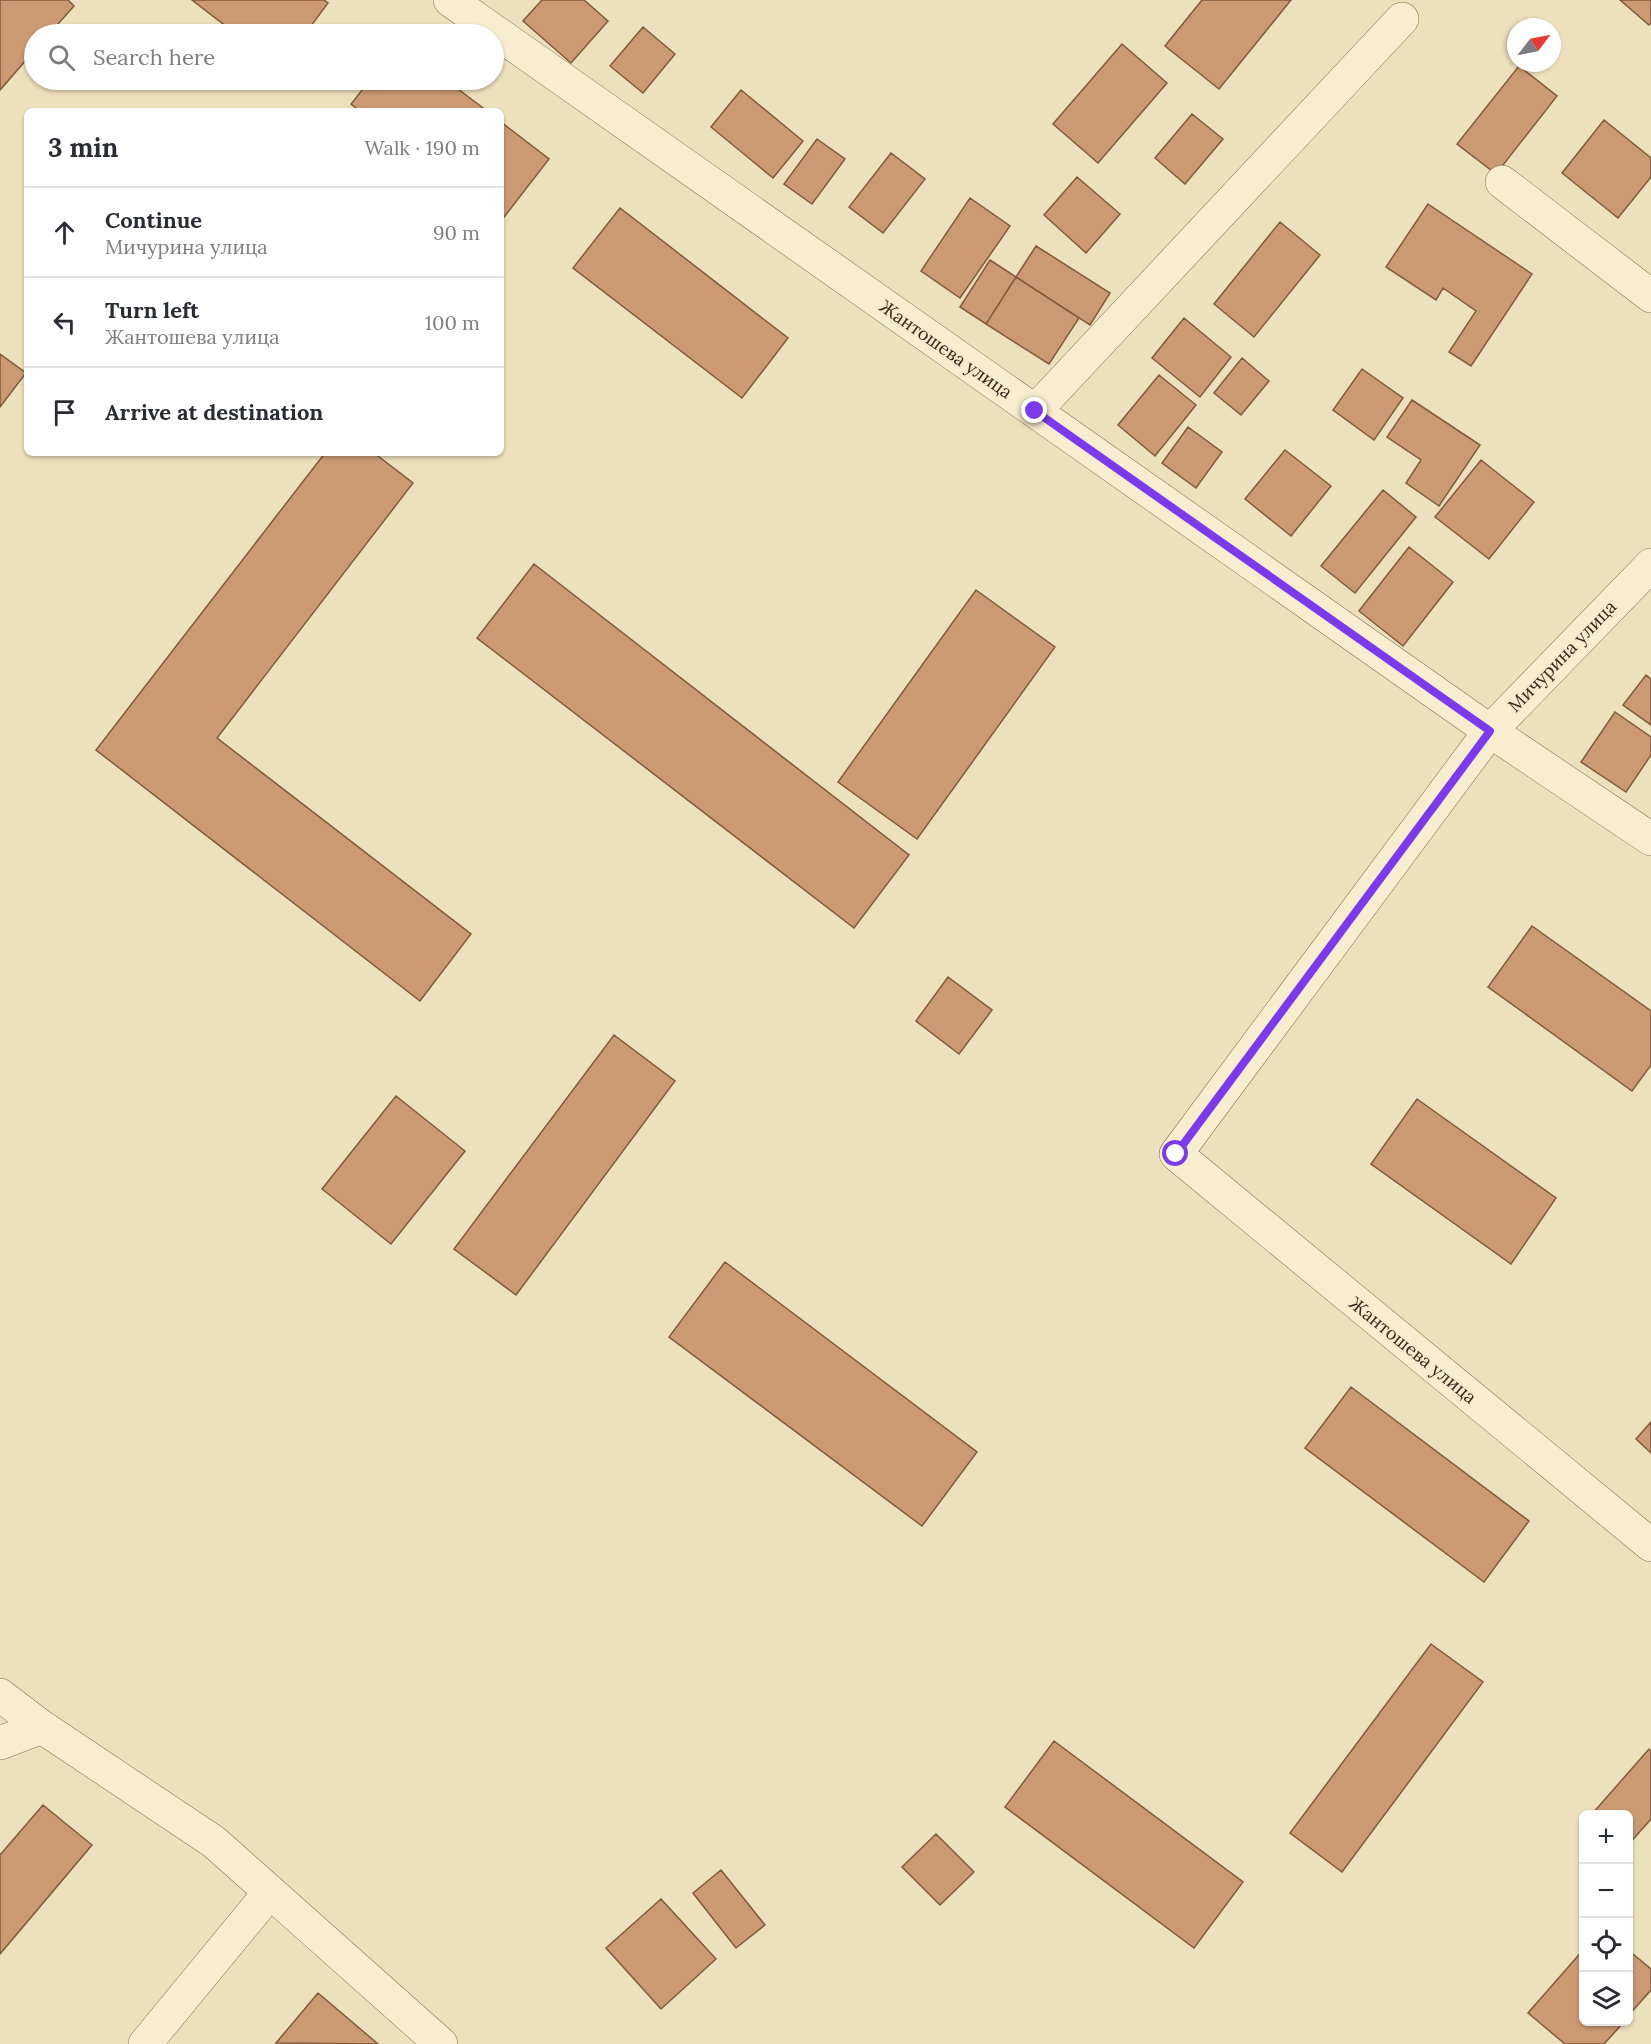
<!DOCTYPE html>
<html lang="en">
<head>
<meta charset="utf-8">
<style>
	body { margin:0; font-family:Lora,serif; background:#f2f2f3; color:#2b2b33 }
	.controls { position:absolute; right:18px; bottom:18px; display:grid; overflow:hidden; border-radius:9px; box-shadow:0 2px 4px #0004 }
	.controls button { width:54px; height:54px; display:grid; place-items:center; padding:0; border:0; border-bottom:2px solid #e1e1e2; background:#fff; color:#2b2b33; font:30px sans-serif }
	.compass { position:absolute; left:1507px; top:18px; width:54px; height:54px; border-radius:50%; background:#fff; box-shadow:0 2px 4px #0004; rotate:58deg }
	.stop { position:absolute; width:18px; height:18px; margin:-14px; border:4px solid #7c3aed; border-radius:50%; background:#fff }
	.stop.end { background:#7c3aed; border-color:#fff; box-shadow:0 2px 6px #0008 }
	.list { margin:0; padding:0; list-style:none }
	h2 { display:flex; justify-content:space-between; align-items:center; height:78px; margin:0; padding:0 24px; font-size:26px }
	h2 small { font-size:20px; font-weight:400; color:#7c7c81 }
	.list li { display:grid; grid-template-columns:39px 1fr auto; gap:18px; align-items:center; box-sizing:border-box; height:90px; padding:0 24px; border-top:2px solid #e1e1e2 }
	.list b { display:block; font-size:22px; white-space:nowrap }
	.list p { margin:0; font-size:20px; white-space:nowrap; color:#7c7c81 }
	.list em { font-size:20px; font-style:normal; color:#7c7c81 }
	.icon { flex:none; width:33px; height:33px; fill:none; stroke:currentColor; stroke-width:2; stroke-linecap:round; stroke-linejoin:round }
	.map { position:relative; flex:none; width:1651px; height:2044px; overflow:hidden }
	.search { position:absolute; background:#fff; box-shadow:0 2px 4px #0004; left:24px; top:24px; width:480px; height:66px; display:flex; align-items:center; gap:15px; box-sizing:border-box; padding:0 21px; border-radius:33px; color:#7c7c81; font-size:22px }
	.panel { position:absolute; background:#fff; box-shadow:0 2px 4px #0004; left:24px; top:108px; width:480px; height:348px; border-radius:9px }
	.map>svg:first-child { display:block }
	.building { fill:#cb9a72; stroke:#825a3c; stroke-width:1.5 }
	.lines { fill:none; stroke-linecap:round; stroke-linejoin:round }
	.minor-casing { stroke:#847056; stroke-width:34 }
	.minor { stroke:#f8edcf; stroke-width:33 }
	.route { stroke:#7c3aed; stroke-width:8 }
	.labels { text-anchor:middle; dominant-baseline:central; stroke-width:4.5; stroke-linejoin:round; paint-order:stroke }
	.street-label { font-size:18px; fill:#33271b; stroke:#f4eacc }
</style>
</head>
<body>
<div class="map">
<svg width="1651" height="2044" viewBox="0 0 1651 2044">
	<rect width="100%" height="100%" fill="#ede0bc"/>
	<path class="building" d="M0 0H68L74 6 49 34H34V51L0 90Z
		M192 0H324L328 3 305 34H236Z
		M542 0H584L608 21 571 63 523 21Z
		M1202 0H1291L1219 89 1165 46Z
		M1620 0H1651V23L1649 25Z
		M643 27 675 54 643 93 610 66Z
		M1122 44 1167 83 1098 163 1053 124Z
		M1519 66 1557 96 1496 174 1457 144Z
		M370 80H446L487 111H360L351 104Z
		M741 90 803 141 773 178 711 127Z
		M1192 114 1223 139 1185 184 1155 158Z
		M1604 120 1651 158V177L1618 218 1562 173Z
		M501 122 549 159 501 221Z
		M817 139 845 159 812 204 784 184Z
		M891 153 925 179 883 233 849 207Z
		M1077 177 1120 214 1086 253 1044 215Z
		M970 198 1010 226 960 298 921 271Z
		M1428 204 1532 274 1471 366 1449 352 1476 311 1443 288 1436 300 1386 267Z
		M620 208 788 338 742 398 573 268Z
		M1280 222 1320 255 1254 337 1214 304Z
		M1036 246 1110 293 1090 325 1016 277Z
		M990 260 1016 277 986 324 960 307Z
		M1016 277 1079 318 1049 364 986 324Z
		M1184 318 1231 357 1200 397 1152 358Z
		M0 354 26 373 0 407Z
		M1242 358 1269 381 1241 415 1214 393Z
		M1362 369 1403 398 1374 440 1333 410Z
		M1159 375 1196 405 1155 456 1118 425Z
		M1412 400 1480 445 1439 506 1406 483 1421 460 1387 437Z
		M1188 427 1222 452 1196 488 1162 463Z
		M1285 450 1331 486 1291 536 1245 499Z
		M325 453H374L413 483 217 738 471 934 420 1001 96 750Z
		M1481 460 1534 502 1489 559 1435 517Z
		M1383 490 1416 517 1355 593 1321 566Z
		M1409 547 1453 582 1403 646 1359 611Z
		M534 564 909 855 854 928 477 638Z
		M976 590 1055 647 917 839 838 782Z
		M1646 675 1651 679V725L1623 705Z
		M1615 712 1651 737V755L1626 792 1581 762Z
		M1532 926 1651 1011V1065L1632 1091 1488 987Z
		M948 977 992 1010 959 1054 916 1021Z
		M614 1035 675 1081 516 1295 454 1249Z
		M396 1096 465 1151 391 1244 322 1189Z
		M1417 1099 1556 1198 1511 1264 1371 1164Z
		M725 1262 977 1452 922 1526 669 1337Z
		M1351 1387 1529 1521 1484 1582 1305 1448Z
		M1651 1422V1453L1636 1439Z
		M1431 1644 1483 1682 1342 1872 1290 1833Z
		M1054 1741 1243 1882 1194 1948 1005 1807Z
		M1649 1749 1651 1751V1819L1628 1845V1814H1592Z
		M43 1805 92 1845 0 1954V1855Z
		M936 1834 974 1872 940 1905 902 1867Z
		M721 1870 765 1925 736 1948 693 1893Z
		M661 1899 716 1959 661 2009 606 1948Z
		M1584 1949V2022H1624L1604 2044H1565L1528 2013Z
		M1628 1950 1651 1969V1990L1628 2016Z
		M318 1993 378 2044 276 2043Z"/>
	<g class="lines">
		<g class="minor-casing">
			<path id="minor" d="M450 0 1490 731 1651 839
				M1502 182 1651 296
				M1035 411 1402 19
				M1651 565 1490 731 1176 1154 1651 1545
				M0 1695 42 1727 214 1842 441 2044
				M0 1743 42 1727
				M145 2044 270 1892"/>
		</g>
		<use href="#minor" class="minor"/>
	</g>
	<g class="lines">
		<path class="route" d="M1035 411 1490 731 1176 1154"/>
	</g>
	<g class="labels">
		<g class="street-label">
			<text transform="translate(946 349) rotate(35)">Жантошева улица</text>
			<text transform="translate(1562 656) rotate(-46)">Мичурина улица</text>
			<text transform="translate(1413 1350) rotate(39)">Жантошева улица</text>
		</g>
	</g>
</svg>
<div class="controls">
<button>+</button>
<button>−</button>
<button><svg class="icon" aria-label="locate" viewBox="0 0 24 24"><circle cx="12" cy="12" r="6"/><path d="M12 2v4M12 18v4M2 12h4M18 12h4"/></svg></button>
<button><svg class="icon" aria-label="layers" viewBox="0 0 24 24"><path d="M12 4l9 5-9 5-9-5zM3 14l9 5 9-5"/></svg></button>
</div>
<svg class="compass" viewBox="-18 -18 36 36"><path d="M0-13l5 13h-10z" fill="#e53935"/><path d="M0 13l5-13h-10z" fill="#7c7c81"/></svg>
<div class="stop" style="left:1176px;top:1154px"></div>
<div class="stop end" style="left:1035px;top:411px"></div>
<div class="search"><svg class="icon" aria-label="search" viewBox="0 0 24 24"><circle cx="10" cy="10" r="6"/><path d="M15 15l6 6"/></svg>Search here</div>
<section class="panel">
<h2>3 min<small>Walk · 190 m</small></h2>
<ul class="list">
<li><svg class="icon" aria-label="ahead" viewBox="0 0 24 24"><path d="M12 20V5M6 11l6-6 6 6"/></svg><div><b>Continue</b><p>Мичурина улица</p></div><em>90 m</em></li>
<li><svg class="icon" aria-label="left" viewBox="0 0 24 24"><path d="M17 20v-9H6M10 6l-5 5 5 5"/></svg><div><b>Turn left</b><p>Жантошева улица</p></div><em>100 m</em></li>
<li><svg class="icon" aria-label="arrive" viewBox="0 0 24 24"><path d="M6 21V4h12l-3 4 3 4H6"/></svg><div><b>Arrive at destination</b></div></li>
</ul>
</section>
</div>
</body>
</html>
